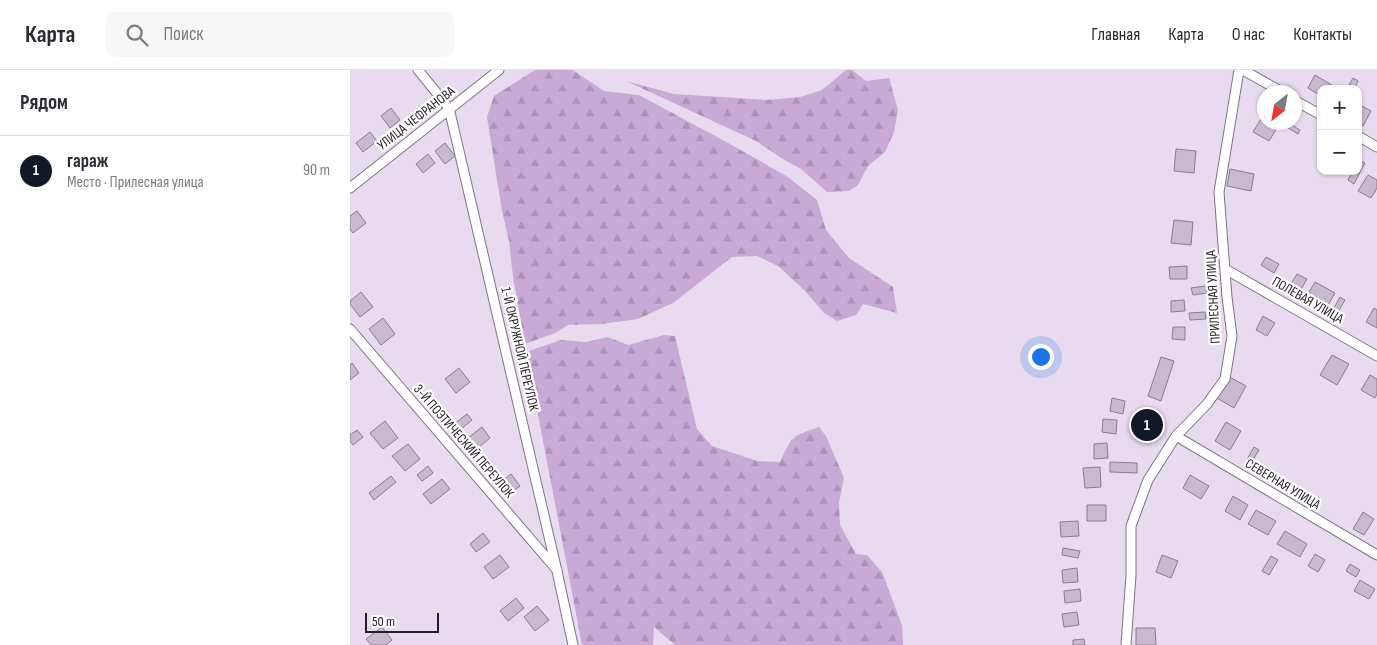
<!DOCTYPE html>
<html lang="ru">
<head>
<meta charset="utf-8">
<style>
	body { margin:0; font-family:"Sofia Sans Condensed",sans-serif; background:#f7f7f7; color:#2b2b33 }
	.controls { position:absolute; right:15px; top:15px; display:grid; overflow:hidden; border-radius:10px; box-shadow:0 1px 4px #0004 }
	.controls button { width:45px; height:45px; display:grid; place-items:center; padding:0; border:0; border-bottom:1px solid #e1e1e2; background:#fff; color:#2b2b33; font:25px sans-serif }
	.compass { position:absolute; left:907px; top:15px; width:45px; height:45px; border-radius:50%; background:#fff; box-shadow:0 1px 4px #0004; rotate:211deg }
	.scale { position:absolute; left:15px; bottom:12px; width:74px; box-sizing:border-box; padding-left:5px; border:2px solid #221d24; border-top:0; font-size:14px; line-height:18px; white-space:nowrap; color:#221d24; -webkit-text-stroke:4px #fff; paint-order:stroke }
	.you { position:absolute; left:690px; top:286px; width:18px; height:18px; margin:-12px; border:4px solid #fff; border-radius:50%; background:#1a73e8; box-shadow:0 0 0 8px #1a73e833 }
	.badge { display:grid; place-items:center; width:32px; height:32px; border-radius:50%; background:#111827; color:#fff; font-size:16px; font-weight:700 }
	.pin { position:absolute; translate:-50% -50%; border:2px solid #fff; box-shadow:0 1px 5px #0006 }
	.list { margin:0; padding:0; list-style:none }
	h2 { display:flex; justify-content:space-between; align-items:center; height:65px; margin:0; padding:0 20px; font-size:21px }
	h2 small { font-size:16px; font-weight:400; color:#7c7c81 }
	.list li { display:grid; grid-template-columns:32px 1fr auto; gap:15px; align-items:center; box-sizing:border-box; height:70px; padding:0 20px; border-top:1px solid #e1e1e2 }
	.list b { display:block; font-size:19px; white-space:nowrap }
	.list p { margin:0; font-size:16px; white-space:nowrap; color:#7c7c81 }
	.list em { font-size:16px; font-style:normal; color:#7c7c81 }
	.icon { flex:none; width:28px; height:28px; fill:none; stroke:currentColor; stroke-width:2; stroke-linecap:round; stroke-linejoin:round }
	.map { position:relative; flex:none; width:1027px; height:575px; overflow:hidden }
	header { display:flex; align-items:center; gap:30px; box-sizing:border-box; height:70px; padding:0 25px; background:#fff; border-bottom:1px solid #e1e1e2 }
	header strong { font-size:24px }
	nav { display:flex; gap:28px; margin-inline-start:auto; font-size:18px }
	.search { width:350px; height:45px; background:#f7f7f7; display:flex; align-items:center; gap:12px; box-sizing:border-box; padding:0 18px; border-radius:10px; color:#7c7c81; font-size:19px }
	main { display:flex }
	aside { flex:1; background:#fff }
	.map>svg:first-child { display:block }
	.forest { fill:url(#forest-firs) }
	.building { fill:#c8b9ce; stroke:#8a7c8f }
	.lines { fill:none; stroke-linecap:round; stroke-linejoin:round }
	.street-casing { stroke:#817486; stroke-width:11 }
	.street { stroke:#fff; stroke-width:9 }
	.labels { text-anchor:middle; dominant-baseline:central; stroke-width:4.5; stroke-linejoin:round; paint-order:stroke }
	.street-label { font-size:14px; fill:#221d24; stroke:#fff }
</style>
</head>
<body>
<header>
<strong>Карта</strong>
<div class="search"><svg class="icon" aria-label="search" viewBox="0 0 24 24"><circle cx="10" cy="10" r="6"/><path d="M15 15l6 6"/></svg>Поиск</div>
<nav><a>Главная</a><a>Карта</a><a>О нас</a><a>Контакты</a></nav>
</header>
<main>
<aside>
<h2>Рядом<small></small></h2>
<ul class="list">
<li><span class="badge">1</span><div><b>гараж</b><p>Место · Прилесная улица</p></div><em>90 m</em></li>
</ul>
</aside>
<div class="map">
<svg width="1027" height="575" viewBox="0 0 1027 575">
	<defs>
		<pattern id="forest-firs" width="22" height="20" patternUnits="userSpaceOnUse" patternTransform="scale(1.25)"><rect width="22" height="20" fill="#c9aad6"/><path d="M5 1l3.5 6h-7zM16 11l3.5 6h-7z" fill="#ac92b8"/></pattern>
	</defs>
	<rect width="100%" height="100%" fill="#e9dbef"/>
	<path class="forest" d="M185 0H223L254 21 289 25 380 74 438 107 467 130 476 160 499 188 543 217 547 243 513 234 506 245 487 251 474 243 455 221 428 196 407 186 382 187 323 233 288 249 252 254 218 255 205 263 175 274 163 207 159 171 152 141 137 47 144 26Z
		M496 0H502L516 11 539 8 548 40 544 62 535 82 518 96 508 115 499 121 477 122 451 99 431 88 406 71 276 11 324 24 416 30 450 27 472 20Z
		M314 265 325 266 347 359 362 376 407 391 430 392C443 365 440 367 469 357L476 366 494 408 489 432 490 455 506 484 517 485 532 502 552 555 553 575H325L304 557 303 575H232L176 282 211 270 236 272 258 267 278 275Z"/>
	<path class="building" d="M965 5 985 17 984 19H971V26L958 18Z
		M1003 8 1008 11 1004 19H997Z
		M1012 36 1021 41 1013 56 1008 53V43Z
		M41 38 50 50 40 58 31 46Z
		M914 44V52L930 53 919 71 903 62Z
		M937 52 950 60 948 64 930 53Z
		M20 62 27 71 13 82 6 73Z
		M95 73 105 86 95 94 85 81Z
		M826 79 846 81 844 103 824 101Z
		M78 84 85 93 73 103 66 94Z
		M1009 90 1015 93 1004 114 998 110 1003 101H1008V92Z
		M880 99 904 104 901 121 877 116Z
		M1018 105 1027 110V118L1021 128 1008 121Z
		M7 141 16 153 3 163 0 159V146Z
		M824 150 843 152 841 175 821 173Z
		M916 187 929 194 924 203 911 195Z
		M837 196V209H820L819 197Z
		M947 204 957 209 946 228 936 222Z
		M965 212 985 223 978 235 958 224Z
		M855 216 857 223 843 225 841 218Z
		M11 222 23 237 10 247 0 234V231Z
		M990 227 995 230 984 249 979 247Z
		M834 230 835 241 821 242V231Z
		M1024 238 1027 240V258L1016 252Z
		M855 242 856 249 840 250 839 243Z
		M913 246 925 253 917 266 906 260Z
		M33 248 45 264 31 275 19 259Z
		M823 257H835V270L822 269Z
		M982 285 999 294 987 315 970 305Z
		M811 287 824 291 811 331 798 326Z
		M2 293 9 303 0 310V295Z
		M109 298 120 312 106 323 95 309Z
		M1020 305 1027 309V324L1025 328 1011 320Z
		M878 306 896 316 884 338 865 327Z
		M762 328 775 331 773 344 760 341Z
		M117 344 122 350 105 364 100 357Z
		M753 349 767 350 766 364 752 362Z
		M795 349 803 352 800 361 791 358Z
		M35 351 48 368 33 379 20 363Z
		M876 352 891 361 880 380 865 371Z
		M132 357 140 368 123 382 114 371Z
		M7 360 13 367 3 375 0 371V365Z
		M757 373 758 388 744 389V374Z
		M58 374 70 389 55 401 42 386Z
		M904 377 909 380 899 396 895 393Z
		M760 392 787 393V403L760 402Z
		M78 396 83 403 72 411 67 405Z
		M750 397 751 417 735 418 733 398Z
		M161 404 170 416 157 426 147 415Z
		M840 405 859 416 851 429 833 418Z
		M41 406 46 412 24 430 19 423Z
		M92 409 100 419 81 434 73 424Z
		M883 426 898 435 890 450 875 441Z
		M737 435H756V451H737Z
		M906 440 926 451 918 465 898 454Z
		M1013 442 1024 449 1014 465 1003 459Z
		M728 451 729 466 711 467 710 452Z
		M935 461 957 474 950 487 927 474Z
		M133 463 140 472 126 482 120 474Z
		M713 478 730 481 728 488 712 485Z
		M965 484 975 490 968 502 958 496Z
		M150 485 159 497 143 509 134 497Z
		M812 485 828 491 821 508 806 502Z
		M921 486 928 490 919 505 912 501Z
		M1000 494 1010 500 1006 507 996 501Z
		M727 498 728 512 713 513 712 500Z
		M1010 510 1025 519 1019 529 1004 521Z
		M730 519 731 531 715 533 714 521Z
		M166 528 174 538 158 551 150 541Z
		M187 536 199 550 185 561 174 547Z
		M727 542 729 555 714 557 712 544Z
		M32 557 42 570 36 575H21L16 569Z
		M786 558H805L806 575H786Z
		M734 569 735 575H723V570Z"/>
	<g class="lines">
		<g class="street-casing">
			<path id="street" d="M68 0 99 38 207 501 223 575
				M893 0 932 22
				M944 30 971 45
				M1008 66 1027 77
				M0 118 149 0
				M875 199 1027 286
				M0 259 207 500
				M826 366 1027 485
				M776 575 781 505V456L798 410 826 366 857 334 875 309 882 266 877 227 869 122 889 0"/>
		</g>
		<use href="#street" class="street"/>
	</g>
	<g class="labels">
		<g class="street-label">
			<text transform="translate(66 48) rotate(-38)">УЛИЦА ЧЕФРАНОВА</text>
			<text transform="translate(863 227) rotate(-93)">ПРИЛЕСНАЯ УЛИЦА</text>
			<text transform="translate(958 230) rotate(30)">ПОЛЕВАЯ УЛИЦА</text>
			<text transform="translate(170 279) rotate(77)">1-Й ОКРУЖНОЙ ПЕРЕУЛОК</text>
			<text transform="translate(114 371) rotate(49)">3-Й ПОЭТИЧЕСКИЙ ПЕРЕУЛОК</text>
			<text transform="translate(933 414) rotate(31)">СЕВЕРНАЯ УЛИЦА</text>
		</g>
	</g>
</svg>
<div class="controls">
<button>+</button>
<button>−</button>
</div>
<svg class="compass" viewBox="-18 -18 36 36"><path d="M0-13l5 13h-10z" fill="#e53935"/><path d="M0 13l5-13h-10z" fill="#7c7c81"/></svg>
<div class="scale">50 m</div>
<div class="you"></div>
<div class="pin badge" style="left:797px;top:355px">1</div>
</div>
</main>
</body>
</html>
